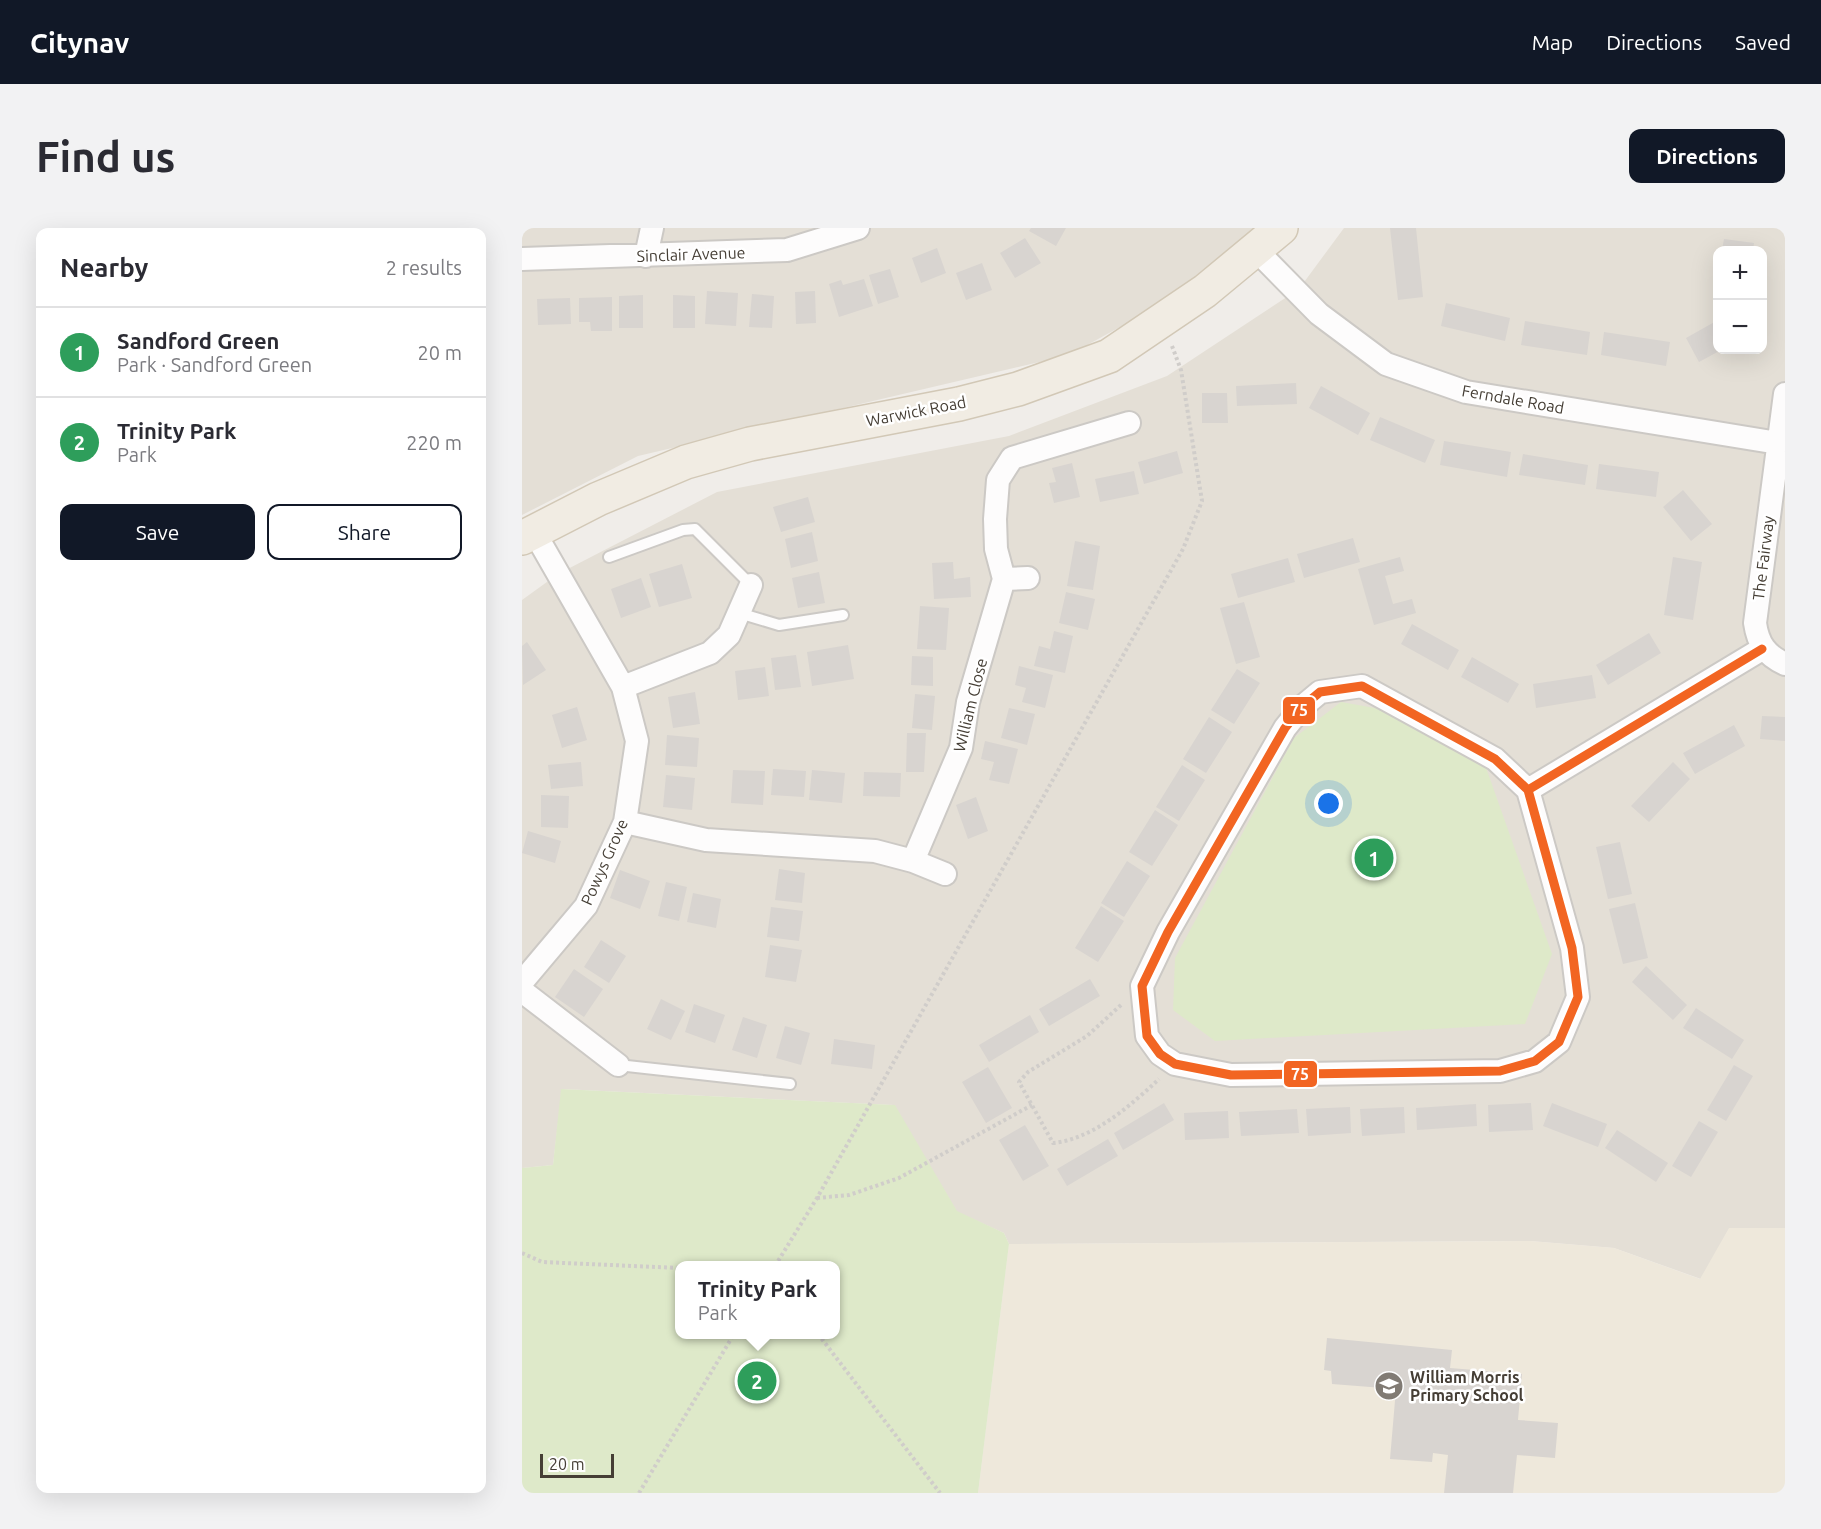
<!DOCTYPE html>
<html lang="en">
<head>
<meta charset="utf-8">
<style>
	body { margin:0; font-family:Ubuntu,sans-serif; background:#f2f2f3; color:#2b2b33 }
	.controls { position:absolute; right:18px; top:18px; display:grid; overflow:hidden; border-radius:12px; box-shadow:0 6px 24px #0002 }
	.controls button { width:54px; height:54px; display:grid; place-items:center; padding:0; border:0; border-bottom:2px solid #e1e1e2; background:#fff; color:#2b2b33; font:30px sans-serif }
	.scale { position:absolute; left:18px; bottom:15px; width:74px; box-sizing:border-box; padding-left:6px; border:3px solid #453e35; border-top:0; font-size:16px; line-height:21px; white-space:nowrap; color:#453e35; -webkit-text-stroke:4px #fff; paint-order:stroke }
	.you { position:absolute; left:807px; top:576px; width:21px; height:21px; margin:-15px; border:4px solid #fff; border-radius:50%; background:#1a73e8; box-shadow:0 0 0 9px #1a73e833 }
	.badge { display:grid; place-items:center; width:39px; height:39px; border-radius:50%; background:#111827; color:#fff; font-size:20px; font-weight:700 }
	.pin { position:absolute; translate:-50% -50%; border:3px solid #fff; box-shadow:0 2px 6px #0006 }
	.popup { position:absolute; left:153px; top:1033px; width:165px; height:78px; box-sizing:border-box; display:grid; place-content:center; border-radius:12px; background:#fff; filter:drop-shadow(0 2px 4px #0005); font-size:20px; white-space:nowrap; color:#7c7c81 }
	.popup b { font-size:22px; color:#2b2b33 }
	.popup::after { content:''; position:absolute; left:50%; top:100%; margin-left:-12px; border:12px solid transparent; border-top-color:#fff }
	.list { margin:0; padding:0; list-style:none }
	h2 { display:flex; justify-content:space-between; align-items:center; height:78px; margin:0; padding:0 24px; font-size:26px }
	h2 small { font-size:20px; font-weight:400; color:#7c7c81 }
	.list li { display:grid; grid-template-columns:39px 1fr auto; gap:18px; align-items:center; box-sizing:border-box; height:90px; padding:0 24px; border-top:2px solid #e1e1e2 }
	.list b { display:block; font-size:22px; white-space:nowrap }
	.list p { margin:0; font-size:20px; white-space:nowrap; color:#7c7c81 }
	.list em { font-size:20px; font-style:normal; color:#7c7c81 }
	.actions { display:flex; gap:12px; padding:18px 24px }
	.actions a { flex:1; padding:14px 0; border:2px solid #111827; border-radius:12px; text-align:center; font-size:21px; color:#111827 }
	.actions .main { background:#111827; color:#fff }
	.map { position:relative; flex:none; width:1263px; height:1265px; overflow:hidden; border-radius:12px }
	header { display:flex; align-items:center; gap:36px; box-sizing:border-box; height:84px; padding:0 30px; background:#111827; color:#fff }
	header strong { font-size:28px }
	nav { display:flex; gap:33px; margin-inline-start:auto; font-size:21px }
	.intro { display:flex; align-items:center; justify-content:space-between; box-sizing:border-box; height:144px; padding:0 36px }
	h1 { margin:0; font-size:42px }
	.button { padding:15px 27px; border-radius:12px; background:#111827; color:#fff; font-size:21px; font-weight:700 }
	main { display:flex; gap:36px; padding:0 36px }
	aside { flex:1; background:#fff; border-radius:12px; box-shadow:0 6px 24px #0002 }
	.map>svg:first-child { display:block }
	.residential { fill:#e4dfd6; fill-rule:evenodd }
	.education { fill:#eee8db }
	.green { fill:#dee9c9; fill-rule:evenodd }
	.building { fill:#d8d4d0 }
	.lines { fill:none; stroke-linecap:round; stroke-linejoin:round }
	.lane-casing { stroke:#ccc9c5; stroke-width:14 }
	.street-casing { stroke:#ccc9c5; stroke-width:26 }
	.primary-casing { stroke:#d2c8b6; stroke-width:36 }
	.path { stroke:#d0cdca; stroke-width:4; stroke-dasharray:3 3; stroke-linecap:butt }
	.lane { stroke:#fdfcfc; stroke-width:10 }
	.street { stroke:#fdfcfc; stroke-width:22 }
	.primary { stroke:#f1ece3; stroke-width:33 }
	.bus-1-casing { stroke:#fff; stroke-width:14 }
	.bus-1 { stroke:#f26522; stroke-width:9 }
	.labels { text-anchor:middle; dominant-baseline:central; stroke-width:5; stroke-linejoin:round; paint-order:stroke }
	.street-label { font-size:16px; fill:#453e35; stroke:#fff }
	.poi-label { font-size:16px; font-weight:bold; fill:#453e35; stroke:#fff; text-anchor:start }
	.line-badge { stroke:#fff; stroke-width:2 }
	.badge-label { font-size:16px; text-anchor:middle; font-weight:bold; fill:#fff }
</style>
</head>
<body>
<header>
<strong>Citynav</strong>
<nav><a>Map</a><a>Directions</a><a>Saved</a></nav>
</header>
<div class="intro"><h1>Find us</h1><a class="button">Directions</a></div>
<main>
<aside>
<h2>Nearby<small>2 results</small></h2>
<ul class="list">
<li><span class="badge" style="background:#2e9e5b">1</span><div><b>Sandford Green</b><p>Park · Sandford Green</p></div><em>20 m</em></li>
<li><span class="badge" style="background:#2e9e5b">2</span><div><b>Trinity Park</b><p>Park</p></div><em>220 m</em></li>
</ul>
<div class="actions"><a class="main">Save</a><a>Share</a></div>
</aside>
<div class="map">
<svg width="1263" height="1265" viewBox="0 0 1263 1265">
	<rect width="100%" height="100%" fill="#f0ede9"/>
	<path class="residential" d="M0 0H738L658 66 547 127 116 228 0 287Z
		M822 0H1263V1000L1207 1001 1179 1051 1092 1020 1008 1013 487 1016 482 1005 435 984 372 877 40 861 31 937 0 940V372L36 346 195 264 487 208 645 148 777 61ZM1196 22H1240V122H1196Z"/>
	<path class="education" d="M1207 1000H1263V1265H456L487 1016 1008 1013 1092 1020 1178 1051Z"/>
	<path class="green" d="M819 474 870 483 962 534 1030 726 1003 796 693 813 651 782 653 730 772 510Z
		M39 861 373 877 435 983 482 1005 487 1016 456 1265H0V940L31 937ZM157 1038H313V1106H157Z"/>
	<path class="building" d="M509 0H544L534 18 507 3Z
		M868 0H894L901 69 876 72Z
		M503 10 519 35 493 50 478 25Z
		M1202 11 1232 15 1231 22H1200Z
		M415 20 424 45 399 55 390 30Z
		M460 35 470 62 444 72 434 45Z
		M368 41 377 69 356 76 347 47Z
		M342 51 351 78 317 89 307 56 319 52 321 57Z
		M185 63 216 65 214 98 183 96Z
		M293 63 294 95 274 96 273 64Z
		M230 66 252 68 250 100 227 99Z
		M121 67V100H97V68Z
		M151 67 173 68V100H151Z
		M90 69V103H69L68 94H57V70Z
		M48 70 49 96 16 97 15 71Z
		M924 75 988 90 983 113 919 98Z
		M1196 92V122H1199L1177 134 1164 110Z
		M1003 93 1068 104 1065 127 999 117Z
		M1082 104 1148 114 1144 138 1079 127Z
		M774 155 775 176 715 178 714 158Z
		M799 158 848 185 836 207 787 180Z
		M680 165H705L706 195H680Z
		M858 189 913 212 903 235 848 212Z
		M922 213 989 224 985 249 918 237Z
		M655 223 661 245 622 256 616 234Z
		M1001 226 1066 237 1063 257 997 247Z
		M550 235 558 269 532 275 527 255 534 254 530 240Z
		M1077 236 1137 244 1134 269 1074 261Z
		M612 243 617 266 578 274 573 251Z
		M1161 262 1190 296 1169 313 1141 279Z
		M286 269 293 294 259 304 251 279Z
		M290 304 296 333 269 340 263 311Z
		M831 310 838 334 782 350 775 326Z
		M553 313 578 318 571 362 545 358Z
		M878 329 882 343 863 348 871 376 890 371 894 385 852 397 836 341Z
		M1151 329 1180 334 1171 392 1142 387Z
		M766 330 773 354 716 370 709 346Z
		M431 334 432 351 448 349 449 369 412 371 410 335Z
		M160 336 170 370 137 379 127 346Z
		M297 344 303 375 276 380 270 350Z
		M119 350 129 379 99 390 89 361Z
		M544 364 573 371 566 402 537 395Z
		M722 374 738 429 714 436 698 380Z
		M398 378 427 380 424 422 395 421Z
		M890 396 937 422 926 442 879 416Z
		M532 403 551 408 543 445 512 438 517 418 528 421Z
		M1127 405 1139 425 1086 457 1074 437Z
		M5 414 24 442 1 457 0 418Z
		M326 417 332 451 290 458 285 424Z
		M274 427 279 459 253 462 249 430Z
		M390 428 411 429V458L389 457Z
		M950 429 997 456 986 475 939 449Z
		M497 438 531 447 523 480 500 474 504 460 493 457Z
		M243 439 247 468 216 472 213 443Z
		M715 441 738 455 712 496 689 482Z
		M1070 447 1074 470 1014 480 1011 456Z
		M173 464 178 496 151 500 146 469Z
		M393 466 413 468 410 502 390 500Z
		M55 479 65 512 40 520 30 487Z
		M487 480 513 486 505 517 479 510Z
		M1240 488 1263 489V513L1238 511Z
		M687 489 710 504 684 545 661 531Z
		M1212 497 1223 518 1173 546 1161 525Z
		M385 505H404L402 544H384Z
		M145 507 177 510 175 539 143 537Z
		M463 513 496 521 487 556 467 552 472 534 459 531Z
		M59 534 61 558 29 561 26 537Z
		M1151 534 1168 551 1127 594 1109 578Z
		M660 537 683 552 657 593 634 579Z
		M251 541 284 543 282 569 249 567Z
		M211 542 243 543 241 577 209 575Z
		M290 542 323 545 320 575 287 572Z
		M342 544 379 545 378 569 341 568Z
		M144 547 173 550 170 582 141 579Z
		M19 567 47 568 46 600 19 599Z
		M454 569 466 603 446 611 434 577Z
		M633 582 656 597 630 638 607 624Z
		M6 603 39 613 33 635 0 625Z
		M1098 614 1110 666 1086 671 1074 619Z
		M605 633 628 648 602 689 579 675Z
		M257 641 283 645 280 675 253 672Z
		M98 642 128 653 118 681 88 670Z
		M144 654 165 659 157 693 136 688Z
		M171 665 199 671 194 700 165 694Z
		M1113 675 1126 730 1101 736 1087 681Z
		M579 678 602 693 576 734 553 720Z
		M249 679 281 683 277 713 245 709Z
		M79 712 104 728 87 755 62 739Z
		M248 717 280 722 274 754 243 749Z
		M1124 738 1165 777 1151 792 1110 754Z
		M52 741 81 761 62 789 33 769Z
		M568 751 578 768 527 798 517 781Z
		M139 771 163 783 149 812 125 801Z
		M172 776 203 787 193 815 163 804Z
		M1174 780 1222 812 1210 831 1161 800Z
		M508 787 517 804 467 834 457 817Z
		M221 789 245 797 235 830 210 822Z
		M263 798 288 805 279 837 254 830Z
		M312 811 353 817 350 841 309 836Z
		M1212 837 1231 848 1204 893 1185 882Z
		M466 839 490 880 464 895 440 854Z
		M642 875 652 892 601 922 592 905Z
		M1009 875 1011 902 967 904 966 877Z
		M1030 875 1085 896 1076 919 1021 898Z
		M954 876 955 898 895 902 894 880Z
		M828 879 829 905 786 908 784 881Z
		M882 879 883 905 840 908 838 881Z
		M775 881 777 905 719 908 717 884Z
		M706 883 707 910 663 912 662 885Z
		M1177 893 1196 904 1169 949 1150 938Z
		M503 897 527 938 501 953 477 912Z
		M1095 902 1146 935 1134 954 1083 920Z
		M586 911 596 928 545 958 535 941Z
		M805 1110 930 1122 928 1140 1000 1146 996 1192 1036 1195 1033 1230 995 1227 991 1265H922L926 1227 911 1225 910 1234 868 1231 874 1161 810 1156 809 1143 802 1142Z"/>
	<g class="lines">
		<g class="lane-casing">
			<path id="lane" d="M87 329 161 302 173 301 229 357
				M217 385 257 397 321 387
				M96 837 268 856"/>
		</g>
		<g class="street-casing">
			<path id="street" d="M734 22 797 86 864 136 944 164 1256 215
				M124 28 130 0
				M0 31 265 22 336 0
				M1263 166 1233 395C1236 416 1244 427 1263 436
				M482 351 506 350
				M101 459 188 425 207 407 229 357
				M1006 562 973 531 840 458 798 464 780 479 763 500 646 704 620 758 625 808 638 826 653 836 709 847 978 843 1013 833 1037 814 1056 769 1050 720 1006 562 1240 421
				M103 594 184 612 353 623 391 633 439 520 446 474 482 351 474 321 473 291 476 252 490 230 607 195
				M391 633 423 646
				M0 754 64 678 103 594 115 513 101 459 11 302
				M0 763 96 837"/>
		</g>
		<g class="primary-casing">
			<path id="primary" d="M0 310 76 271 164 234 228 216 437 176 496 161 587 128 683 63 759 0"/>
		</g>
		<path class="path" d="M599 777 565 808 506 844 497 854 531 915C571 911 608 878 637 851
			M295 970 327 967 377 950 510 877
			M0 1025 20 1034 157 1040
			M253 1038 295 970 661 321 680 273 659 142 650 118
			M296 1106 418 1265
			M117 1265 212 1106"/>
		<use href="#lane" class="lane"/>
		<use href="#street" class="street"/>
		<use href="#primary" class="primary"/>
		<g class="bus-1-casing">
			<path id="bus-1" d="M1006 562 973 531 840 458 798 464 780 479 763 500 646 704 620 758 625 808 638 826 653 836 709 847 978 843 1013 833 1037 814 1056 769 1050 720 1006 562 1240 421"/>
		</g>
		<use href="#bus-1" class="bus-1"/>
	</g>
	<defs>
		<g id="school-disc" transform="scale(1.5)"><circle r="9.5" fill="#817b74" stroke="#fff"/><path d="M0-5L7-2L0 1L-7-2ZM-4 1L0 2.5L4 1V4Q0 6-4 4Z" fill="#fff"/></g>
	</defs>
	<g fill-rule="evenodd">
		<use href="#school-disc" x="867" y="1158"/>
	</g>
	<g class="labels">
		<g class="street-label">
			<text transform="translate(169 26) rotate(-2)">Sinclair Avenue</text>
			<text transform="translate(991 171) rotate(10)">Ferndale Road</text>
			<text transform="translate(394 183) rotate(-11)">Warwick Road</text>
			<text transform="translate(1241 330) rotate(-83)">The Fairway</text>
			<text transform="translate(448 477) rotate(-76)">William Close</text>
			<text transform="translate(82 634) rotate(-66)">Powys Grove</text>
		</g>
		<g class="poi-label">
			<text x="888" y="1149">William Morris<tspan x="888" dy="18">Primary School</tspan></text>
		</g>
	</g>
	<g class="line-badge">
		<rect x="760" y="468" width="34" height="29" rx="6" fill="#f26522"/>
		<rect x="761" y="832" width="35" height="28" rx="6" fill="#f26522"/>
	</g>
	<g class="badge-label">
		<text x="777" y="488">75</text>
		<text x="778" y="852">75</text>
	</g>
</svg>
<div class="controls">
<button>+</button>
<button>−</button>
</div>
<div class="scale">20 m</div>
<div class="you"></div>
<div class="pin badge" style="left:852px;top:630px;background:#2e9e5b">1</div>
<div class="pin badge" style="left:235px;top:1153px;background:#2e9e5b">2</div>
<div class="popup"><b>Trinity Park</b>Park</div>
</div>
</main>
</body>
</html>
